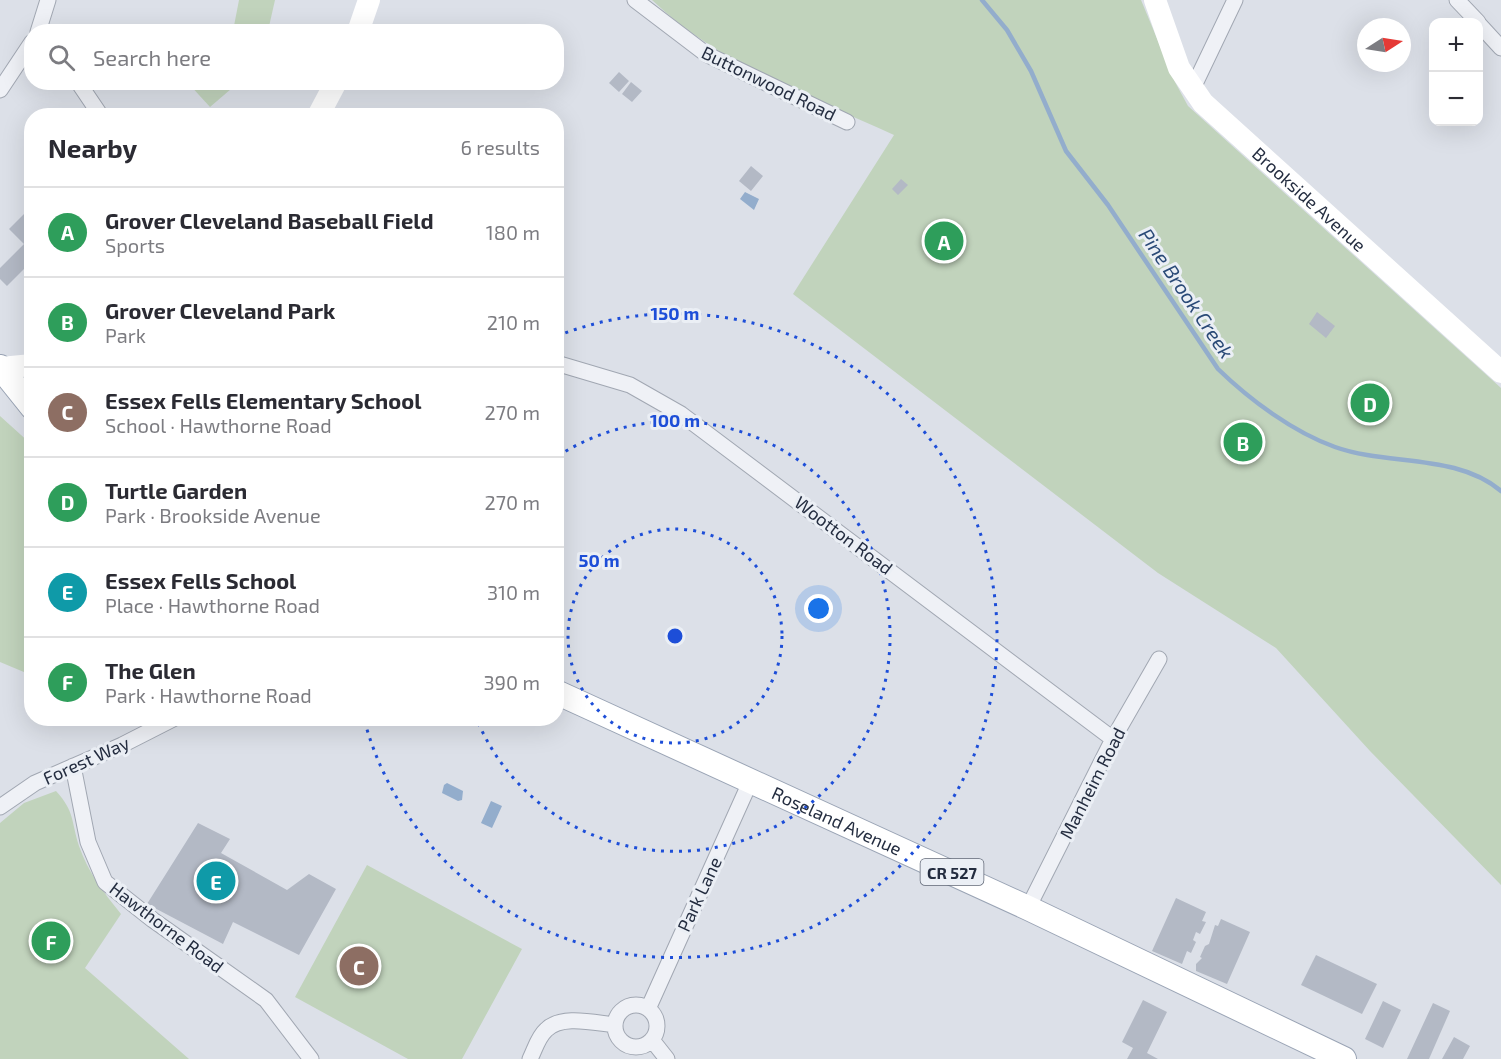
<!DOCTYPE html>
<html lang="en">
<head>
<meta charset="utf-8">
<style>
	body { margin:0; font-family:"Exo 2",sans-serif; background:#f2f2f3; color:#2b2b33 }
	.controls { position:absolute; right:18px; top:18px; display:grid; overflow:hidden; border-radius:12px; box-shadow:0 6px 24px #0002 }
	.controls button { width:54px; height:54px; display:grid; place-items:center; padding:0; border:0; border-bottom:2px solid #e1e1e2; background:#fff; color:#2b2b33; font:30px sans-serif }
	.compass { position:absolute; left:1357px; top:18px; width:54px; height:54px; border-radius:50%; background:#fff; box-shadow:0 6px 24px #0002; rotate:78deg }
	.you { position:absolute; left:819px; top:609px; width:21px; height:21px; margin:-15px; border:4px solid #fff; border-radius:50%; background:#1a73e8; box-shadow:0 0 0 9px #1a73e833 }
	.badge { display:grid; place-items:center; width:39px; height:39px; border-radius:50%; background:#dc3246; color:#fff; font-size:20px; font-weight:700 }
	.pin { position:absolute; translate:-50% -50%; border:3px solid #fff; box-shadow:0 2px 6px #0006 }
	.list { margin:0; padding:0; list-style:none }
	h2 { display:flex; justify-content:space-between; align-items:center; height:78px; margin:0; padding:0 24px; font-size:26px }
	h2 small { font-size:20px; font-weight:400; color:#7c7c81 }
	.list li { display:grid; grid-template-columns:39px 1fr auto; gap:18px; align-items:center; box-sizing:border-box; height:90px; padding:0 24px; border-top:2px solid #e1e1e2 }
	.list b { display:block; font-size:22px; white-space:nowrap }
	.list p { margin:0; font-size:20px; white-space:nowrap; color:#7c7c81 }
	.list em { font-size:20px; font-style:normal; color:#7c7c81 }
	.icon { flex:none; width:33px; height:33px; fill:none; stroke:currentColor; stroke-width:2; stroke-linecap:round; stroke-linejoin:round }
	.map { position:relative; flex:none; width:1501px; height:1059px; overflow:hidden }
	.search { position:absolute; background:#fff; box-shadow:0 6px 24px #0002; left:24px; top:24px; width:540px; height:66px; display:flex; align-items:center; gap:15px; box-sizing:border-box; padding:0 21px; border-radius:24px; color:#7c7c81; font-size:22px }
	.panel { position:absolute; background:#fff; box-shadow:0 6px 24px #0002; left:24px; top:108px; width:540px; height:618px; border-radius:24px }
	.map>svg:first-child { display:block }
	.green { fill:#c1d3bc }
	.water { fill:#93adcc }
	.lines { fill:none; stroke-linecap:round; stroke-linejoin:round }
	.stream { stroke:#93adcc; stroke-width:4.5 }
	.building { fill:#b3b9c5 }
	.street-casing { stroke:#a1a7b2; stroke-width:17 }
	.primary-casing { stroke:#9aa4b5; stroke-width:26 }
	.street { stroke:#eff1f6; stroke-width:15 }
	.secondary { stroke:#fff; stroke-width:22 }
	.primary { stroke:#fff; stroke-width:24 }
	.ring { fill:none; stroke:#1d4ed8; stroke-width:3; stroke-dasharray:3 6 }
	.labels { text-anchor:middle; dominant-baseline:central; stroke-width:6; stroke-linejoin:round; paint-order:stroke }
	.shield { fill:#ebeff5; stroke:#606776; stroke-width:1.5 }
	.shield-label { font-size:16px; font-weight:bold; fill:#242d40 }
	.street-label { font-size:18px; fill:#242d40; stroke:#ebeff5 }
	.water-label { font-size:20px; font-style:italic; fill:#2a4a77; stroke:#ebeff5 }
	.centre { fill:#1d4ed8; stroke:#ebeff5; stroke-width:3 }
	.ring-label { font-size:18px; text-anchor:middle; font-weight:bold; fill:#1d4ed8; stroke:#ebeff5; stroke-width:6; stroke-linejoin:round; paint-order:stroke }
</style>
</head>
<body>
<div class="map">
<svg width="1501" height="1059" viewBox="0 0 1501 1059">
	<rect width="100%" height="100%" fill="#dce0e8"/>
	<path class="green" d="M239 0H275L268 31H233Z
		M652 0H1141L1175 82 1188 106 1501 388V885L1370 751 1276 648 1158 573 793 294 894 135C810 97 720 65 652 0Z
		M188 83H238L210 107Z
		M0 416 31 444V675L0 662Z
		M56 791C75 812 71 821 79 846 88 872 104 893 121 914L85 968 189 1059H0V823L24 803Z
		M367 865 522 949 462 1059H408L295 997Z"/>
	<path class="water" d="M745 192 759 199 754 210 740 199Z
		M447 783 463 791 462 800 458 801 442 793 444 785Z
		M491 801 502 806 492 828 481 823Z"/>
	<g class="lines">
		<path class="stream" d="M982 0 1007 30 1031 71 1066 151 1108 205 1218 369C1250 400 1293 432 1335 447 1388 466 1456 453 1501 491"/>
	</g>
	<path class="building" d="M619 72 629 81 619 92 609 83Z
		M631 82 642 91 632 102 622 94Z
		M751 166 763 176 751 191 739 181Z
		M901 179 908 185 898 195 892 189Z
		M26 212 32 218V261L7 286 0 279V268L24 244 9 229Z
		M1317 312 1335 326 1326 338 1309 324Z
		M198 823 230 839 221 853 287 890 309 874 336 889 299 955 233 922 223 944 147 904Z
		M1176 898 1206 912 1202 921 1206 922 1200 934 1196 932 1193 940 1196 942 1191 953 1187 951 1182 964 1152 951Z
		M1221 919 1250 932 1227 984 1196 971V964L1202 958 1200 957 1205 946 1209 944 1215 925 1218 926Z
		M1316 955 1377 984 1362 1014 1301 985Z
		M1143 1000 1167 1012 1147 1053 1158 1059H1127L1133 1048 1122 1042Z
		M1383 1001 1401 1010 1383 1048 1365 1039Z
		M1433 1003 1450 1011 1429 1059H1407Z
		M1454 1037 1470 1046 1463 1059H1442Z"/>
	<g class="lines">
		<g class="street-casing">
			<path id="street" d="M635 0 706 54 847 122
				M1457 0 1478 22
				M1478 23 1501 48
				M38 32 48 0
				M78 82 101 116
				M0 90 32 42
				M1192 90 1235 0
				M556 363 630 385 681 414 1113 739
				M73 766 88 842 105 882 153 920 266 1000 311 1059
				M0 807 35 783 122 745 175 718
				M1028 908 1113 739 1159 659
				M615 1026a21 21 0 1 1 42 0a21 21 0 1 1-42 0Z
				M648 1009 751 780
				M652 1040 667 1059
				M530 1059C535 1049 538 1037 546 1030 561 1014 595 1023 615 1025"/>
		</g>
		<g class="primary-casing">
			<g id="primary">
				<path d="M0 367 32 407"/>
				<path id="s2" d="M556 692 1028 908 1344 1059"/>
			</g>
		</g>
		<use href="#street" class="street"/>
		<g class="secondary">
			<path id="s1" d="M1155 0 1179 68 1203 103 1501 372"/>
			<path d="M358 32 369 0"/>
			<path d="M318 116 336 82"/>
			<path d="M1 368 32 365"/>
		</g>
		<use href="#primary" class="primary"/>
	</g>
	<g class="ring">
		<circle cx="675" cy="636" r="107"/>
		<path d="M558 456A215 215 0 1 1 477 720"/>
		<path d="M557 336A322 322 0 1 1 364 719"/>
	</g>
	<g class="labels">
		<rect class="shield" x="920.5" y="859" width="63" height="26" rx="4.5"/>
		<g class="shield-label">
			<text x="952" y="872">CR 527</text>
		</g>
		<g class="street-label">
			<text transform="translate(769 83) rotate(26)">Buttonwood Road</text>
			<text stroke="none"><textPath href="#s1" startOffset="258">Brookside Avenue</textPath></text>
			<text transform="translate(844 535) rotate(37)">Wootton Road</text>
			<text transform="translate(86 760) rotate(-24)">Forest Way</text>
			<text transform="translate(1092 783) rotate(-63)">Manheim Road</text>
			<text stroke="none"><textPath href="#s2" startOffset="309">Roseland Avenue</textPath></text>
			<text transform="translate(699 894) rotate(-65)">Park Lane</text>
			<text transform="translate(167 927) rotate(37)">Hawthorne Road</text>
		</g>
		<g class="water-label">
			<text transform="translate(1187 293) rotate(56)">Pine Brook Creek</text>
		</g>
	</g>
	<circle cx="675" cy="636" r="9" class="centre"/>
	<g class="ring-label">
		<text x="675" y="320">150 m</text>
		<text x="675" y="427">100 m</text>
		<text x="599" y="567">50 m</text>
	</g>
</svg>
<div class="controls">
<button>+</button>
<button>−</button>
</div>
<svg class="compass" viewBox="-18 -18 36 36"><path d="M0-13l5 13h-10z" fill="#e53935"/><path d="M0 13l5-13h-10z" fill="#7c7c81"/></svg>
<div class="you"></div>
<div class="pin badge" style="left:944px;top:241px;background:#2e9e5b">A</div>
<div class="pin badge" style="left:1243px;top:442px;background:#2e9e5b">B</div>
<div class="pin badge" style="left:359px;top:966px;background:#8d6e63">C</div>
<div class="pin badge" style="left:1370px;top:403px;background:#2e9e5b">D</div>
<div class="pin badge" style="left:216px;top:881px;background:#0f9aa8">E</div>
<div class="pin badge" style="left:51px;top:941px;background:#2e9e5b">F</div>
<div class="search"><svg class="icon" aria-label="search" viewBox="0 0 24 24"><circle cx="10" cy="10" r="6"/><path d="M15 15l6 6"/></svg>Search here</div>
<section class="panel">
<h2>Nearby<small>6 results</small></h2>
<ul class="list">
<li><span class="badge" style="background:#2e9e5b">A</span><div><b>Grover Cleveland Baseball Field</b><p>Sports</p></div><em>180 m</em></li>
<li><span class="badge" style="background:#2e9e5b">B</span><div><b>Grover Cleveland Park</b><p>Park</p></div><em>210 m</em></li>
<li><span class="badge" style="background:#8d6e63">C</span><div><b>Essex Fells Elementary School</b><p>School · Hawthorne Road</p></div><em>270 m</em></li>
<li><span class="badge" style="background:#2e9e5b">D</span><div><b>Turtle Garden</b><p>Park · Brookside Avenue</p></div><em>270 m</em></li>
<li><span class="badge" style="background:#0f9aa8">E</span><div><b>Essex Fells School</b><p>Place · Hawthorne Road</p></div><em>310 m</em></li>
<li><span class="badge" style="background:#2e9e5b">F</span><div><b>The Glen</b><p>Park · Hawthorne Road</p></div><em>390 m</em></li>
</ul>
</section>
</div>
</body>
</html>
